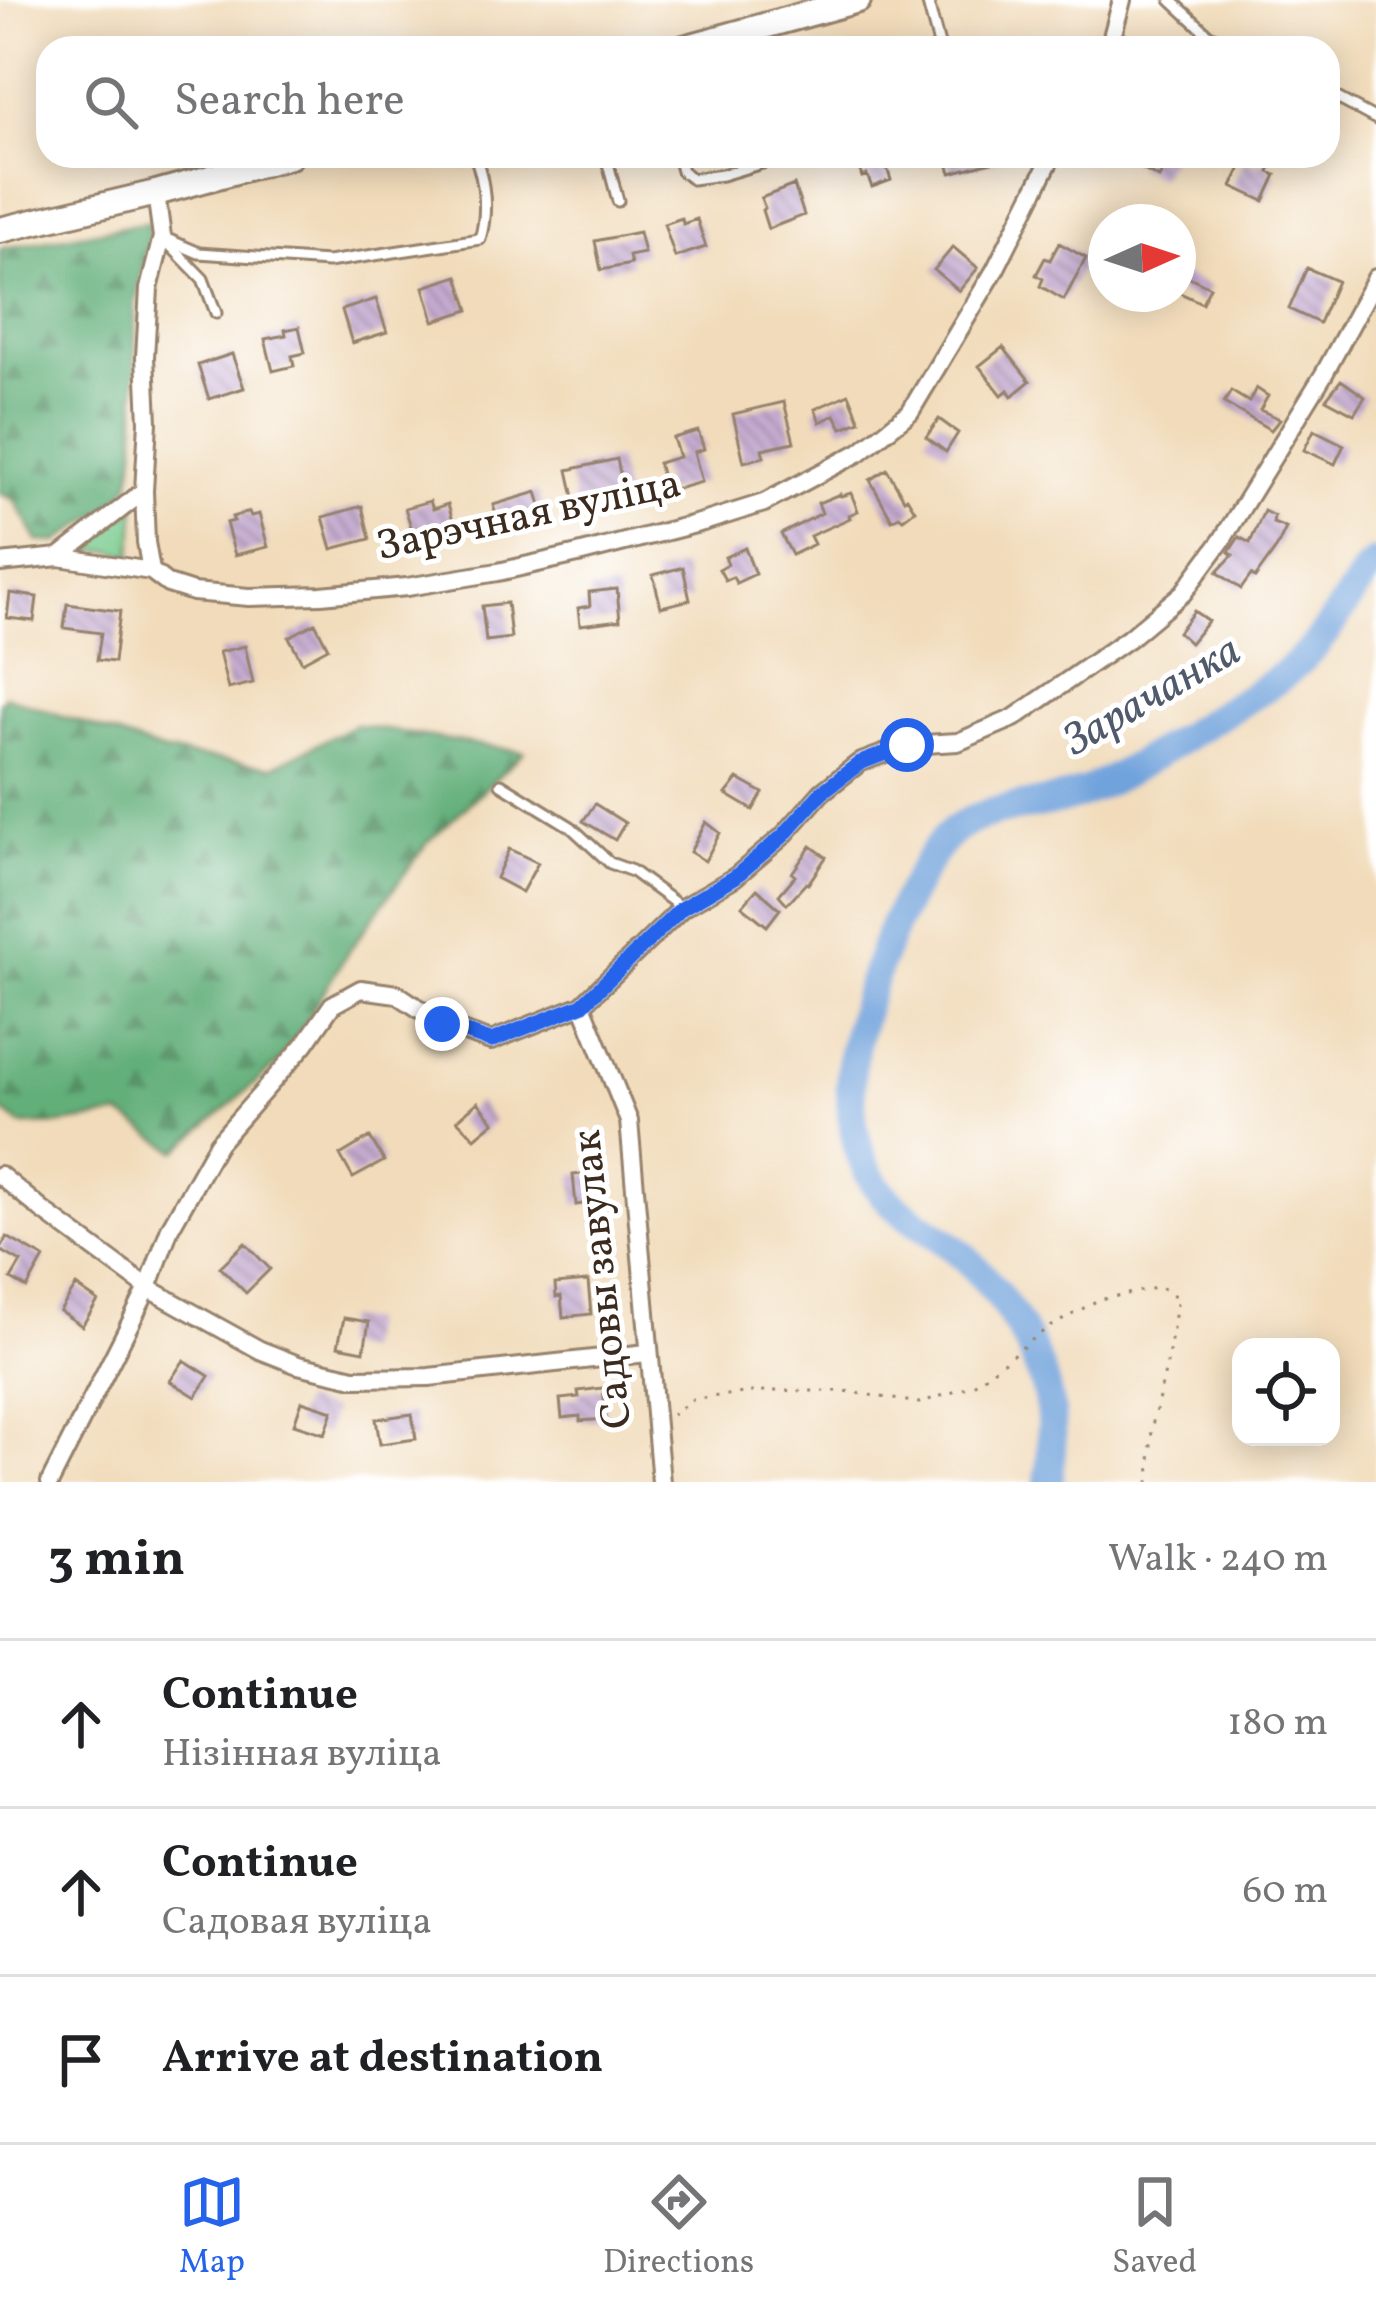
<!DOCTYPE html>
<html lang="en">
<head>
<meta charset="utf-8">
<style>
	body { margin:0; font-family:Vollkorn,serif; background:#f6f6f6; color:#202124 }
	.controls { position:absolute; right:36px; bottom:36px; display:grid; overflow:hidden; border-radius:24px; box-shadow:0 6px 30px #0003 }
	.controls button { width:108px; height:108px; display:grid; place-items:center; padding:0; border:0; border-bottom:3px solid #e0e0e0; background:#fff; color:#202124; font:60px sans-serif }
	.compass { position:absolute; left:1088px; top:204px; width:108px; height:108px; border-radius:50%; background:#fff; box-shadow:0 6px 30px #0003; rotate:87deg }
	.stop { position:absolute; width:36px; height:36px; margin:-27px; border:9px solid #2563eb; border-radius:50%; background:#fff }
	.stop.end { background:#2563eb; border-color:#fff; box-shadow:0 3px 12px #0008 }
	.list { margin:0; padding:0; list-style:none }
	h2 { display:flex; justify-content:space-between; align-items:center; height:156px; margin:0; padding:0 48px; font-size:51px }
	h2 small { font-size:39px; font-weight:400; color:#757577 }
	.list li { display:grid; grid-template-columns:78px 1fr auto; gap:36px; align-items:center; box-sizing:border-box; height:168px; padding:0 48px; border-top:3px solid #e0e0e0 }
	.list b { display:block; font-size:45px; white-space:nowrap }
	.list p { margin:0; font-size:39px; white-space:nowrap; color:#757577 }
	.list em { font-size:39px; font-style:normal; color:#757577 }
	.icon { flex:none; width:66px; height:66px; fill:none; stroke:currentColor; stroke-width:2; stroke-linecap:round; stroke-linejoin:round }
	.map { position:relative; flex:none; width:1376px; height:1482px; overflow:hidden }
	.search { position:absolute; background:#fff; box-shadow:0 6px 30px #0003; left:36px; right:36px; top:36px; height:132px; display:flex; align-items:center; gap:30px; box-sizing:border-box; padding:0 42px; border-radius:36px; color:#757577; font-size:45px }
	.sheet { height:660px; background:#fff }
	nav { display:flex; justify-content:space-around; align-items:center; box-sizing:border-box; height:168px; border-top:3px solid #e0e0e0; background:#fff; font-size:33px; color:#757577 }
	nav a { display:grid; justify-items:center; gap:6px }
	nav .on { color:#2563eb }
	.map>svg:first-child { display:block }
	.grass { fill:#78cb8e; stroke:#5a7a56; stroke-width:3 }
	.forest { fill:url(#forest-firs); stroke:#4e6c4c; stroke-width:3 }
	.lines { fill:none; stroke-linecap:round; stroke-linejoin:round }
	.river { stroke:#70a2db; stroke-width:30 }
	.building { fill:url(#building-back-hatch) }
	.lane-casing { stroke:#96826c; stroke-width:15 }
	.street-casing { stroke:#96826c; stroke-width:22 }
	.secondary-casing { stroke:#96826c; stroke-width:30 }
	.path { stroke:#96826c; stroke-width:3; stroke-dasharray:3 9; stroke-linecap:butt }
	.lane { stroke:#fff; stroke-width:9 }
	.street { stroke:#fff; stroke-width:16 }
	.secondary { stroke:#fff; stroke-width:24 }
	.route { stroke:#2563eb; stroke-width:15 }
	.labels { text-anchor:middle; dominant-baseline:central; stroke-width:10; stroke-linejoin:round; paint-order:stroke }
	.street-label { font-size:42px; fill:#3b2a1e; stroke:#fff }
	.water-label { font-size:45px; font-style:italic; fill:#505a6a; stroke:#fff }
</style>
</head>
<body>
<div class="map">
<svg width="1376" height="1482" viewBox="0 0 1376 1482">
	<defs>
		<pattern id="forest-firs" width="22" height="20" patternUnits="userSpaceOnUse" patternTransform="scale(3)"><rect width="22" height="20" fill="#62af79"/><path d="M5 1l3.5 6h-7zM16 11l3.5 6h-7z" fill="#528f63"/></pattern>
		<pattern id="building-back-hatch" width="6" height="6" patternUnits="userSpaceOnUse" patternTransform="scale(3)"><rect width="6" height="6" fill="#c4aad0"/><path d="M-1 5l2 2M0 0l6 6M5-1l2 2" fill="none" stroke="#a08ba8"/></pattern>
	</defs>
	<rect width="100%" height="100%" fill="#fff"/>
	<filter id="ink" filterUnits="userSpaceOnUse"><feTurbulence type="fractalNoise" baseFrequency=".00833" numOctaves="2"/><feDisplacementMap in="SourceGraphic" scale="24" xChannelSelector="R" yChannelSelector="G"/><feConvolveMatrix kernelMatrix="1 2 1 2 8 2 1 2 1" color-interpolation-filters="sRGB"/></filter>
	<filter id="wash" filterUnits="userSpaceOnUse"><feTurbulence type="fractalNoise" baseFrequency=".004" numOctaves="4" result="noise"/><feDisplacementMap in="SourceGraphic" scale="48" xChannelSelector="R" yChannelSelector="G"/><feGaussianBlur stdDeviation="2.7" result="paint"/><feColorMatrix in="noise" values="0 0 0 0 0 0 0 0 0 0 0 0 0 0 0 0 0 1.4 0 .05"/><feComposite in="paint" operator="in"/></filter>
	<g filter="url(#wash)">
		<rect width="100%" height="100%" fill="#f1dbba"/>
		<path class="grass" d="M136 506 132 556 114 551H76Z"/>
		<path class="forest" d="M148 222 149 239 135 305 136 445 130 485 111 506 57 542 38 541 14 499 0 494V249Z
			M6 696 164 752 272 767 355 725 524 752 426 844 345 956 284 1058 177 1151 121 1115 62 1124 21 1125 0 1109V702Z"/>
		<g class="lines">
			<path class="river" d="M1049 1482C1051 1457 1053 1434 1050 1410 1042 1355 1006 1299 968 1260 946 1239 918 1226 895 1206 856 1172 849 1122 851 1073 854 1014 907 872 951 833 986 803 1039 810 1080 794 1125 775 1166 748 1207 723 1242 701 1283 681 1311 650 1333 625 1350 595 1369 569L1376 563"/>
		</g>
		<g id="blocks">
			<path class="building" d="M883 156 891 180 872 187 867 175 862 177 858 164Z
				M946 156H998L999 160 951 173Z
				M1142 156H1171L1159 178 1136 166Z
				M1245 160 1258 166 1260 162 1271 167 1269 172 1276 175 1264 201 1232 186Z
				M794 185 804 215 768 229 762 210 765 208 761 198Z
				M682 218 683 224 697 219 706 247 675 257 664 224Z
				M639 232 644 253 629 256 631 264 601 270 595 241Z
				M1059 243 1086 258 1064 300 1040 286 1043 279 1036 275 1045 258 1050 260Z
				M953 247 978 268 959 291 934 270Z
				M1307 268 1337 281 1319 323 1289 309Z
				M1183 274 1210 287 1202 303 1178 292V283Z
				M458 276 469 310 434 321 424 287Z
				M376 299 387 332 352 343 342 310Z
				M299 327 305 353 292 356 294 366 273 371 265 339 286 335 285 330Z
				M1003 347 1030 381 1012 396 1008 390 1002 395 979 366Z
				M232 354 244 388 209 399 198 365Z
				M1341 380 1365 397 1354 414 1326 399Z
				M1256 388 1268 396 1260 410 1280 419 1271 430 1224 403 1231 391 1249 402Z
				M849 394 860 421 842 428 835 415 820 422 815 409Z
				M784 402 794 442 762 449 764 457 744 462 733 414Z
				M939 419 958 433 946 452 926 437Z
				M1314 430 1344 445 1335 464 1304 450Z
				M698 431 704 449 694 452 702 482 666 492 658 463 679 457 673 438Z
				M617 459 626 501 577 511 568 470Z
				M887 469 904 499 907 497 915 510 903 519 899 516 892 520 870 480Z
				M537 492 546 521 502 535 493 505Z
				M851 493 858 511 849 515 850 518 810 536 814 544 792 555 781 534 822 513 818 503 840 494 841 496Z
				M430 501 433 509 448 504 456 531 441 535 439 528 414 536 405 508Z
				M362 506 370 539 332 549 323 517Z
				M1264 511 1274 516 1273 523 1286 528 1277 547 1255 578 1251 575 1241 589 1217 572 1233 555 1229 552 1239 537 1250 543Z
				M249 512 251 516 259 514 268 547 235 555 226 523 234 521 232 517Z
				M745 548 755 574 736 583 733 577 725 580 719 569 728 564 725 557Z
				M683 567 690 600 661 607 653 575Z
				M617 589 620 620 580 625 578 608 590 606 589 592Z
				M10 593 37 597 34 621 7 618Z
				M507 603 511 638 486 641 482 606Z
				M67 604 120 611 114 662 97 660 101 633 64 628Z
				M1194 611 1208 621 1190 643 1178 632Z
				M315 623 328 648 302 662 289 637Z
				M245 646 253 683 228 689 219 652Z
				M738 779 763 793 753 810 726 794Z
				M595 804 625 823 615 840 583 821Z
				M706 822 720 833 705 861 690 852Z
				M811 846 826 857 808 884 806 883 787 904 779 895 795 876 792 873Z
				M509 849 538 863 522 892 496 878Z
				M757 889 780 909 767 926 742 906Z
				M478 1102 494 1122 475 1138 457 1120Z
				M370 1137 384 1161 353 1178 340 1155Z
				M599 1172 603 1201 576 1205 573 1175Z
				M7 1237 44 1258 27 1288 11 1279 21 1262 0 1250Z
				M245 1243 270 1269 246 1293 220 1267Z
				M588 1281 591 1314 563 1317 561 1296 556 1297 555 1284Z
				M76 1286 98 1301 82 1326 60 1311Z
				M344 1318 369 1322 364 1351 338 1346Z
				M184 1360 209 1376 196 1397 170 1381Z
				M603 1388 606 1419 580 1421V1416L562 1418 560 1399 579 1397 578 1391Z
				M302 1401 333 1411 325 1434 294 1424Z
				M412 1414 416 1439 380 1444 376 1419Z"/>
		</g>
	</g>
	<g filter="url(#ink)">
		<use href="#blocks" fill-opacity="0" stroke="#96826c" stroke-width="3"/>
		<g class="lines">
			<g class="lane-casing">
				<path id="lane" d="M927 0 940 48
					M1171 0 1209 35 1240 48
					M1328 93 1376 119
					M606 156 618 201
					M678 156 682 171 692 179 722 175 786 156
					M162 237 199 253 328 262 480 239C488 212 485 182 475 156
					M166 241 203 279 216 313
					M501 784 571 827 610 863 632 871 682 908"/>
			</g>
			<g class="street-casing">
				<path id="street" d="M1109 48 1122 0
					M156 193 162 237 149 289 145 357 148 422 144 491 146 542 151 571 168 584 193 592 249 597 321 595 407 587 498 572 578 554 703 522 764 503 860 452 910 412 995 270 1052 156
					M144 491 59 557 151 571
					M0 563 59 557
					M582 1005 629 1121 661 1482
					M0 1175 42 1210 148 1288 260 1350 298 1365 354 1378 429 1377 647 1353
					M50 1482 148 1288 170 1228 218 1143 305 1044 332 1005 361 989 397 994 442 1024 491 1041 582 1005 682 908 735 877 783 836 822 792 859 763 907 745 958 742 1014 718 1129 638 1183 593 1222 540 1324 374 1376 278"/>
			</g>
			<g class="secondary-casing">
				<path id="secondary" d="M684 48 858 0
					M0 230 156 193 290 156"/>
			</g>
			<path class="path" d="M672 1415 693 1399 761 1391H844L919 1403 972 1386 1045 1330 1098 1300 1161 1287 1178 1298 1167 1364 1152 1426 1149 1482"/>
			<use href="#lane" class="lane"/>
			<use href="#street" class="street"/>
			<use href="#secondary" class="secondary"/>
		</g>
	</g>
	<g class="lines" filter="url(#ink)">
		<path class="route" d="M442 1024 491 1041 582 1005 682 908 735 877 783 836 822 792 860 763 907 745"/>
	</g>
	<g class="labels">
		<g class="street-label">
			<text transform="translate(529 517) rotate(-12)">Зарэчная вуліца</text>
			<text transform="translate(604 1279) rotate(-96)">Садовы завулак</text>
		</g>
		<g class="water-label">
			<text transform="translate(1153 697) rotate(-30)">Зарачанка</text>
		</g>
	</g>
</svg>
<div class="controls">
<button><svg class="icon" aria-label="locate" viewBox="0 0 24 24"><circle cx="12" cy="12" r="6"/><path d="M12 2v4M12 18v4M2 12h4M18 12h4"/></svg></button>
</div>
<svg class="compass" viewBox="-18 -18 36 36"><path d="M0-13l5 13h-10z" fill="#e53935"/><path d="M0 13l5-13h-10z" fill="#757577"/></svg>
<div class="stop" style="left:907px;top:745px"></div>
<div class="stop end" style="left:442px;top:1024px"></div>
<div class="search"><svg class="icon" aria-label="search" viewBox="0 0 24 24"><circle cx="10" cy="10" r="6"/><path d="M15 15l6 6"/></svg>Search here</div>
</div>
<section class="sheet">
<h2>3 min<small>Walk · 240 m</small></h2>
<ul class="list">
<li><svg class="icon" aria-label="ahead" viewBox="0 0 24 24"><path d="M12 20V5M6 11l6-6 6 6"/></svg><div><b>Continue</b><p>Нізінная вуліца</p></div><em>180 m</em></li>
<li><svg class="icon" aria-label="ahead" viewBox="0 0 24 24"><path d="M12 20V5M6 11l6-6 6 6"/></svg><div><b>Continue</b><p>Садовая вуліца</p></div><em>60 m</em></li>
<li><svg class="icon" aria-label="arrive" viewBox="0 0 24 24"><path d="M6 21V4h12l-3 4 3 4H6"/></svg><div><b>Arrive at destination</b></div></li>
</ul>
</section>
<nav>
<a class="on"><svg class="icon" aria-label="map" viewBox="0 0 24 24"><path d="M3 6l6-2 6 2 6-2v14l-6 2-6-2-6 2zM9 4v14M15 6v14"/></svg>Map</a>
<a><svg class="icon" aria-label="directions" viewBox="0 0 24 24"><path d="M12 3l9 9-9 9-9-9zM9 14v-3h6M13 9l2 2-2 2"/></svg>Directions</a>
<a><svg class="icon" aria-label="saved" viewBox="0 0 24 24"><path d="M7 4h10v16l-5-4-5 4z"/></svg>Saved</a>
</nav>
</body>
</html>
